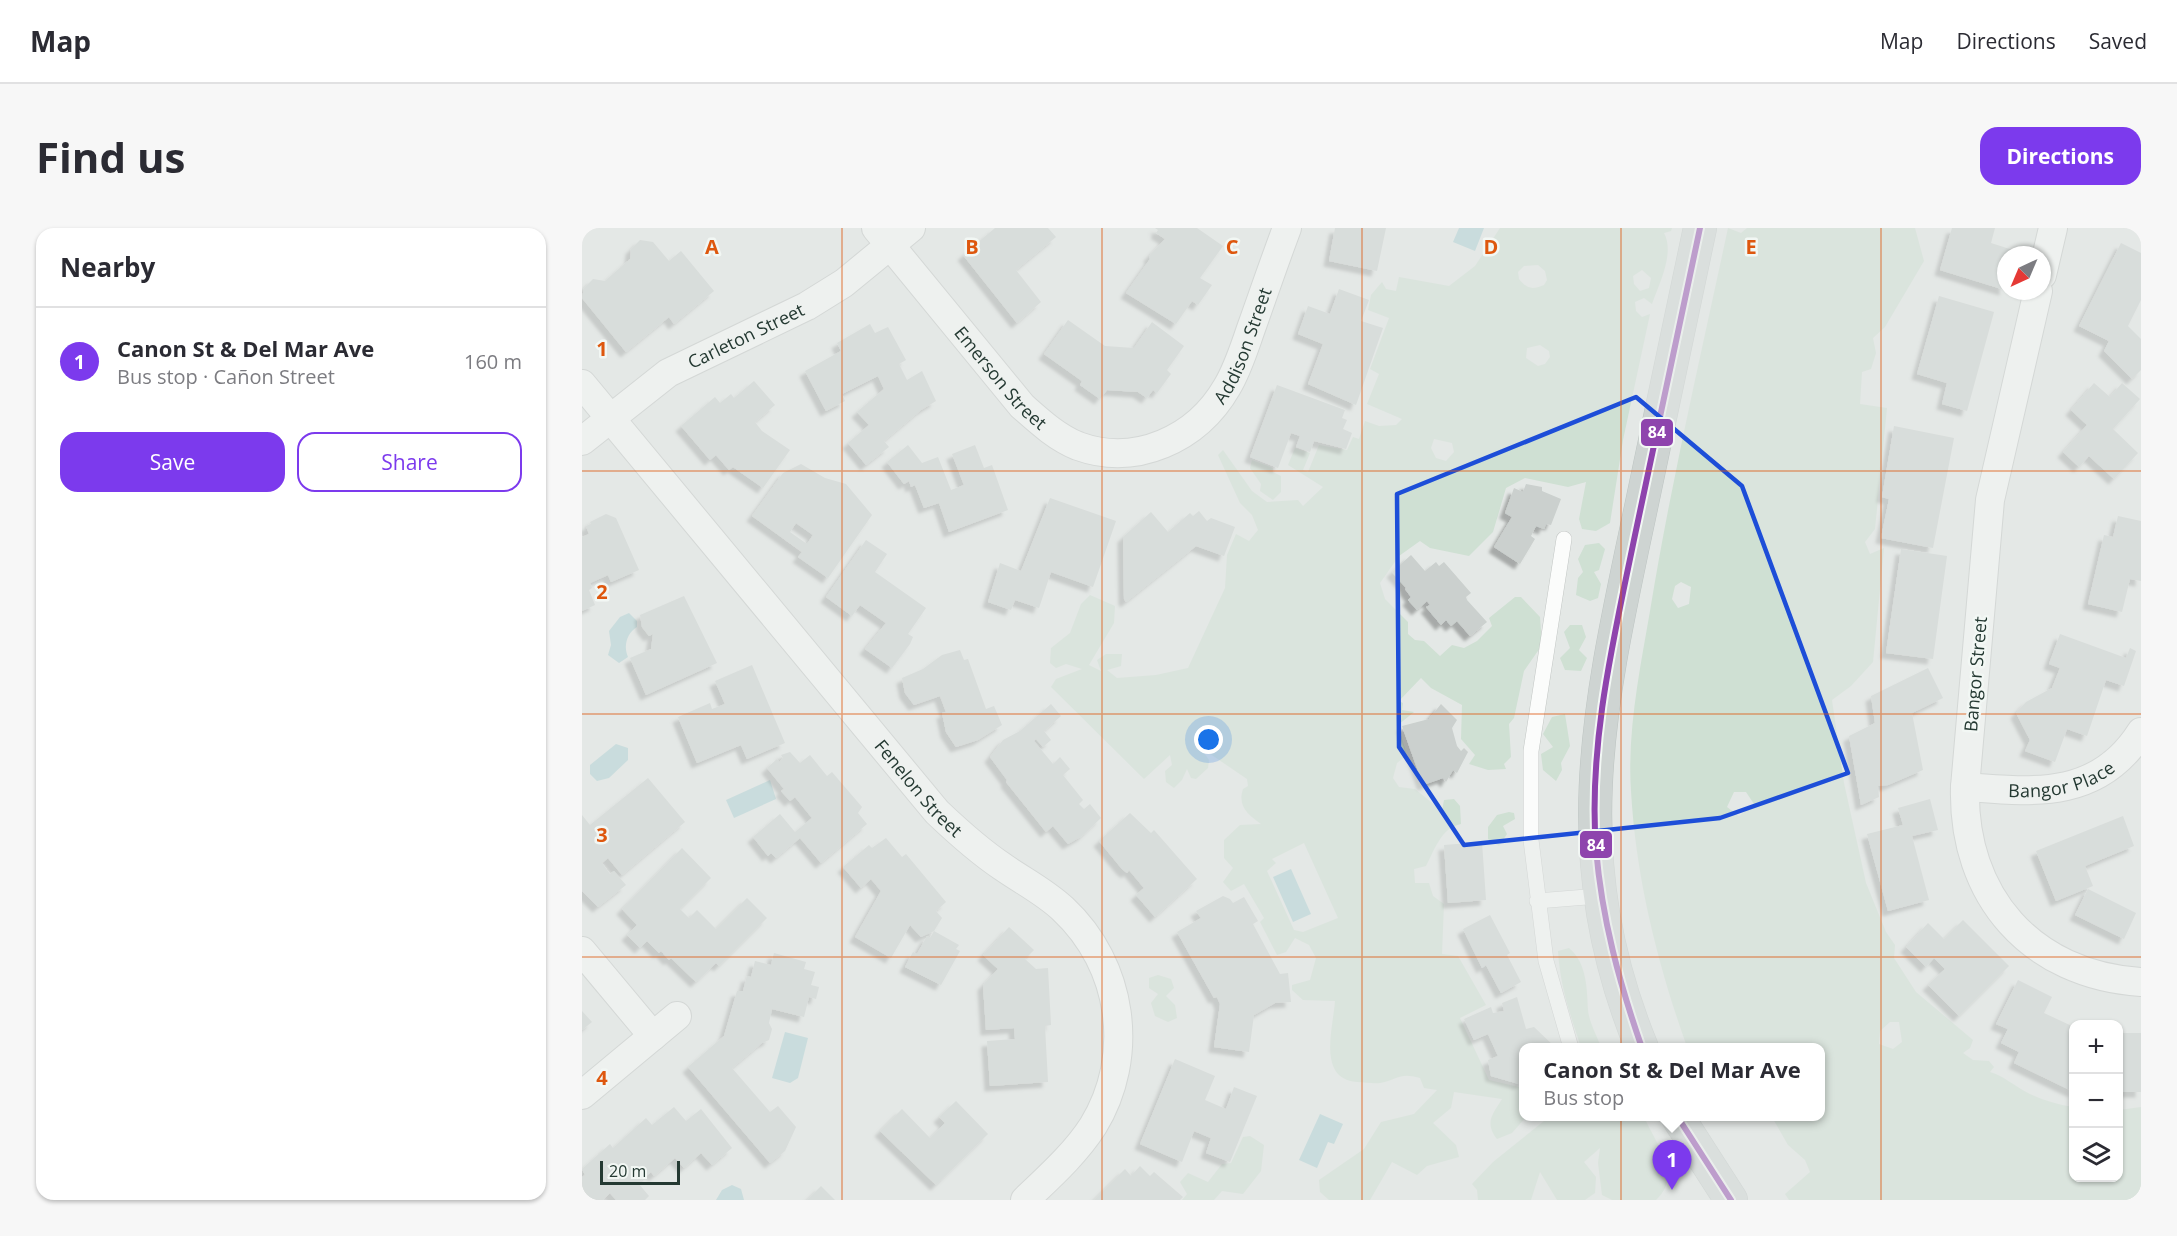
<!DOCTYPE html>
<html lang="en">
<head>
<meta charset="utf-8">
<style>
	body { margin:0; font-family:"Open Sans",sans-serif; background:#f7f7f7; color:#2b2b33 }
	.controls { position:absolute; right:18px; bottom:18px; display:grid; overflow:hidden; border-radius:12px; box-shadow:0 2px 4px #0004 }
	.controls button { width:54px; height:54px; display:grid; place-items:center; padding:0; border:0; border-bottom:2px solid #e1e1e2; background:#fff; color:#2b2b33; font:30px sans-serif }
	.compass { position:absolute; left:1415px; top:18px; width:54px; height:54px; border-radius:50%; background:#fff; box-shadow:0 2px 4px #0004; rotate:224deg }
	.scale { position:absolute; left:18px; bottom:15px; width:80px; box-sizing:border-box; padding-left:6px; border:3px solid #243932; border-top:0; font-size:16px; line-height:21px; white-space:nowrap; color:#243932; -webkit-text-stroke:4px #f2f7f4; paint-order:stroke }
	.you { position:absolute; left:627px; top:512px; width:21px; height:21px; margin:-15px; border:4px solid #fff; border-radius:50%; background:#1a73e8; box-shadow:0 0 0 9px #1a73e833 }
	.badge { display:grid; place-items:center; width:39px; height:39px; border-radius:50%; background:#7c3aed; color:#fff; font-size:20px; font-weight:700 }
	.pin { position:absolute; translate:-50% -50px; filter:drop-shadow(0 2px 3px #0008) }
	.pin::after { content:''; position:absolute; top:32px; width:21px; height:18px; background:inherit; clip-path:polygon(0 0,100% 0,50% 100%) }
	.popup { position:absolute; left:937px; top:815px; width:306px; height:78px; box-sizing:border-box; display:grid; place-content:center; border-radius:12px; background:#fff; filter:drop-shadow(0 2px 4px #0005); font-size:20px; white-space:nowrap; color:#7c7c81 }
	.popup b { font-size:22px; color:#2b2b33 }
	.popup::after { content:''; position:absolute; left:50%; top:100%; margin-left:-12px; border:12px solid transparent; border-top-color:#fff }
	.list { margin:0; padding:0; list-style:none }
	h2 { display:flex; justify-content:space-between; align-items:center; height:78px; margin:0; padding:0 24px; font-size:26px }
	h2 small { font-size:20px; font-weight:400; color:#7c7c81 }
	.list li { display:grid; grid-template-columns:39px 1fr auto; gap:18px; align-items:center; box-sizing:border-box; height:108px; padding:0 24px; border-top:2px solid #e1e1e2 }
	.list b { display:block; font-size:22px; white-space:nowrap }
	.list p { margin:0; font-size:20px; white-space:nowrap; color:#7c7c81 }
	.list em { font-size:20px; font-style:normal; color:#7c7c81 }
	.actions { display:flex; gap:12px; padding:18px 24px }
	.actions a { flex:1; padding:14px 0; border:2px solid #7c3aed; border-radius:18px; text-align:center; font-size:21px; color:#7c3aed }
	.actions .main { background:#7c3aed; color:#fff }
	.icon { flex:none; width:33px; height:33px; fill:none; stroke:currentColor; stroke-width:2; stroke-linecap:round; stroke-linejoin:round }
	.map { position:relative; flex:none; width:1559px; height:972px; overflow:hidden; border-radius:18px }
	header { display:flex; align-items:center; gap:36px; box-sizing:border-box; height:84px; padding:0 30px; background:#fff; border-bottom:2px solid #e1e1e2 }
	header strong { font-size:28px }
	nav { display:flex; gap:33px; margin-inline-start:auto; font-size:21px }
	.intro { display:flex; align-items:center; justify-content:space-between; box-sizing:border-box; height:144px; padding:0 36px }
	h1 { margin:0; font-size:42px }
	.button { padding:15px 27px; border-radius:18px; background:#7c3aed; color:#fff; font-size:21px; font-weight:700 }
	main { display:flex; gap:36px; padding:0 36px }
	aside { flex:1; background:#fff; border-radius:18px; box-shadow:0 2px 4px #0004 }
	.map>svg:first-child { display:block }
	.green { fill:#cfe0d3; fill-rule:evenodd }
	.water { fill:#a9cfd2 }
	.building { fill:#cbd0ce; fill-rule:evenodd; filter:url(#shadow) }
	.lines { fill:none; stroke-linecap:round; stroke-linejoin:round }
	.lane-casing { stroke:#c1c5c3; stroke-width:16 }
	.street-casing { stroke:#c1c5c3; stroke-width:30 }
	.primary-casing { stroke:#bdc4c2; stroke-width:34 }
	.lane { stroke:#fbfcfb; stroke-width:15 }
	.street { stroke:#fbfcfb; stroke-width:28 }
	.primary { stroke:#ced4d2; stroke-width:33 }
	.bus-1-casing { stroke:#f2f7f4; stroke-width:10 }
	.bus-1 { stroke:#8e44ad; stroke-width:6 }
	.marked { fill:none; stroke:#1d4ed8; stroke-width:4.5; stroke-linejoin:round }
	.grid { fill:none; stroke:#de570e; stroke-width:1.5; stroke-opacity:0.55 }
	.labels { text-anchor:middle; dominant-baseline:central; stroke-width:5; stroke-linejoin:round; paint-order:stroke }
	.street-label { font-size:18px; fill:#243932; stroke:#f2f7f4 }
	.grid-label { font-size:20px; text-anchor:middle; font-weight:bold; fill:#de570e; stroke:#f2f7f4; stroke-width:5; stroke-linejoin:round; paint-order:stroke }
	.line-badge { stroke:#f2f7f4; stroke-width:2 }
	.badge-label { font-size:16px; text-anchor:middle; font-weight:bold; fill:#fff }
</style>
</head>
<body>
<header>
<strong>Map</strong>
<nav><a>Map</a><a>Directions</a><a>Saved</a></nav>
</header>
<div class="intro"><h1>Find us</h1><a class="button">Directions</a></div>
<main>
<aside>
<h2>Nearby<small></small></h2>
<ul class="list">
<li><span class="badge">1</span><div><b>Canon St &amp; Del Mar Ave</b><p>Bus stop · Cañon Street</p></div><em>160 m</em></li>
</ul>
<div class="actions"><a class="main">Save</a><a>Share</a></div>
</aside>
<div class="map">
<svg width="1559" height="972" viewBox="0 0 1559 972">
	<defs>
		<filter id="shadow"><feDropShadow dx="-5.5" dy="5.5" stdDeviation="1.5" flood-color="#0004"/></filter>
	</defs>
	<rect width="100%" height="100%" fill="#e4e8e6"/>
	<path class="green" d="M918 0H1090L1089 3 1082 5C1093 25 1077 56 1070 76L1062 70 1053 74 1054 83 1060 89 1068 86 1041 212 1028 295 1014 303 1000 301 997 291 1004 254 986 259 943 250 924 260 911 304 887 328 848 320 838 313 817 328 798 355 803 371 826 394V406L833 412 842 413 858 428 870 417 882 420 895 413 910 398 907 390 933 369H939L958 389 960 417 942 443 932 490 927 496 929 529 922 536 924 541 906 542 887 536 893 527 879 511 880 477 849 460 839 450 817 473 821 475 820 482 832 484 816 497 825 527 815 535 811 550 817 559 833 561 860 583 862 572 872 571 878 578 879 596C859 600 853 621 844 638L832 641 833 655H847L851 668 862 676 860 726 876 728 904 777 878 790 907 852 941 860V873H938L941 880 942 888 944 889 930 905 915 911C902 894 911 886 920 871L872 864 869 880 851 895 874 917 877 929 845 938 835 947 810 934 788 972H747L738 964 737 952 782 921 799 894 832 886 855 862 842 860 838 850C818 844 817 851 798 855 791 856 783 854 775 854 735 851 751 801 753 773L721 772 710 762V757L728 752 734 730 727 717 713 710 704 724 695 727 678 694 682 690 662 656 649 663 641 654 651 640 642 630V612L658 597 679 596C667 587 655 579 661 561L666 558 665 551 618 519 627 532 626 540 614 551 609 550 605 541 600 552 592 560 584 554 583 543 590 537 588 527 562 551 469 459 474 451 500 441 484 436 474 440 468 435 469 420 488 405 499 376 508 367 533 378 532 395 507 437 519 443 515 432 524 426H540L539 438 525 442 535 450 574 447 606 440 643 360 645 327 654 306 667 313 676 302 670 287 658 275 636 227 641 222 670 263 685 274 716 272 721 278 741 259 706 237 713 220 728 225 721 242 726 244 737 217 765 222 771 209 777 211 783 193 797 198 814 197 820 191 785 176 797 146 788 141 807 90 786 82 789 67 800 54 804 61 814 63 817 49 867 58 893 38ZM956 37 963 43 965 52 962 57C950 62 945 61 937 51L936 44 942 38ZM1060 42 1069 50 1067 60 1058 63 1052 56 1051 48ZM958 117 967 123 968 129 963 136 956 138 944 130 945 120ZM852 211 870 215 872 224 864 233 854 230 849 220ZM722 615 756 690 721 704 712 702 685 643 694 635 690 631Z
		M1146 0 1159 5 1165 0H1333L1342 33 1303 99 1291 110 1294 125 1289 141 1280 144 1278 176 1305 180 1293 301 1283 314 1288 326 1302 320 1291 434 1269 458 1250 472 1262 555 1284 655 1304 704 1313 717 1312 730 1334 764 1391 812 1388 820 1381 825 1391 832 1407 833 1412 839 1408 844C1422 848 1432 858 1446 865 1460 872 1475 876 1491 879L1492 950H1536L1537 882 1559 879V972H1207L1203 966 1228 944 1223 932 1206 917 1190 889 1238 888V820L1105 819C1076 737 1054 651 1049 563 1045 503 1058 441 1068 383 1089 254 1119 127 1146 0ZM1099 354 1109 359 1107 376 1096 380 1090 371 1093 358ZM1152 564H1164L1172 576 1157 588 1145 579ZM1308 794H1317L1320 814 1311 821 1297 816 1298 803Z
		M670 232 691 240V244L699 248V264L691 272 678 263 679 256 668 240Z
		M1017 315 1023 321 1017 342 1012 344 1019 356 1016 370 1008 373 994 367 996 350 1001 344 996 331 1003 317Z
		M988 397H1000L1004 409 997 422 1005 430 999 443 983 442 978 430 988 420 982 404Z
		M983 486 988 518 979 535 980 542 974 553 961 542 959 526 971 519 961 506 970 489Z
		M927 584 932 585 933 591 921 598 925 606 917 618 906 611V599L915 587Z
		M987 720C1005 735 1005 761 1006 782 1007 794 1015 808 1019 819H999C988 787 978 757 976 723Z
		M576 747 589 751 592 760 584 768 593 777 595 790 586 794 573 788 569 775 576 766 567 760V750Z
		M967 889H1059L1064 893C1076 919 1100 948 1074 972H1030L1020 967 1016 935 1018 920 1002 934 1014 949 1013 965 1003 972H975L958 944 949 972H896L895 962 890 956 911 934Z
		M668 908 682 917 679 943 661 966 640 963 632 972H600L605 966 598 954 606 945 626 954 640 936 649 935 661 909Z"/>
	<path class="water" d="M877 0H902L893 23 871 14Z
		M47 385 55 393V399C45 405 41 418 46 429L37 435 26 427 29 417 27 403 38 389Z
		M34 516 46 520V532L27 550 15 553 8 546V537Z
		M188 552 194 571 152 590 144 572Z
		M709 641 729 686 711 694 691 649Z
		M203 804 226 810 216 850 208 855 190 850Z
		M738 886 761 896 752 916 746 914 735 940 717 932Z
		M150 957 159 961 162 972H134L140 962Z"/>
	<path class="building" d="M413 0H466L474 9 434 42 459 74 435 95 381 27Z
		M573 0H615L641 18 618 50 630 57 616 77 610 73 594 96 544 65 568 31 567 28 583 11 574 5 576 2Z
		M753 0H804L795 43 747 33Z
		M1370 0H1413L1409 15 1434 23 1433 27H1424L1423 62 1358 42Z
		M58 12 71 14 87 33 99 23 132 63 92 96 87 89 44 124 0 70 2 60 11 51 23 53 48 31 49 21Z
		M1539 15 1559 25V72L1546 98 1559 111V142L1550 151 1522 123 1527 113 1497 98Z
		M757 61 787 72 779 93 801 100 774 177 726 156 741 116 716 106 726 78 748 86Z
		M1357 68 1412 84 1385 183 1360 176 1365 155 1335 146Z
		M486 92 523 118 552 120 570 94 602 118 585 142 589 146 575 165 571 162 565 170 556 164 525 162 518 171 498 157 500 153 462 126Z
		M288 96 293 105 306 99 324 132 317 136 325 152 340 143 354 173 339 182 302 213 307 219 284 237 266 215 287 197 275 184 302 161 296 148 260 166 263 173 244 183 223 143 259 123 255 115Z
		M172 153 193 177 173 194 180 203 208 222 181 260 151 239 147 242 134 227 128 232 99 198 133 169 138 175 149 166 152 170Z
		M1512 155 1528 169 1540 155 1558 171 1531 201 1556 225 1532 251 1507 228 1497 239 1481 224 1505 197 1489 182Z
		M695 157 763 182 760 190 765 192 761 201 770 205 764 221 732 213 728 224 714 219 718 208 709 205 696 240 668 229Z
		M1312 198 1372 210 1351 320 1299 310 1307 271 1300 269Z
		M326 217 340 235 356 229 369 262 382 257 370 226 393 217 402 240 410 237 426 282 367 304 357 275 342 280 333 257 329 259 327 253 322 256 305 234Z
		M219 236 243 250 264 256 290 287 246 350 216 329 220 324 170 288 201 245ZM214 295 231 307 225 316 208 304Z
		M944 256 960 259V263L979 271 969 297 964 296 962 301 954 298 949 308 953 311 938 336 912 319 930 289 923 285 932 260 941 264Z
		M468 270 534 293 511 359 469 344 457 380 433 372 429 382 406 374 418 335 439 343Z
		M617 283 625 293 629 290 653 299 642 328 614 318 544 374 542 371 541 309 569 284 586 304 608 285 611 288Z
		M24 286 34 290 57 342 29 354 26 347 8 355 10 360 7 362 13 377 0 383V309L7 306 4 298 9 296 8 294Z
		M1536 288 1559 293V353L1548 351 1540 384 1506 376 1522 307 1531 309Z
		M284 312 305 326 293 344 344 380 326 406 331 409 328 416 310 440 283 421 304 395 278 377 270 388 244 369Z
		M1319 321 1365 328 1351 431 1304 425Z
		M829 327 843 343 854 334 857 338 862 334 889 365 884 369 885 372 905 394 888 408 875 393 869 398 864 392 859 397 844 379 848 377 845 373 835 382 826 372 829 369 823 361 824 360 810 344Z
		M102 368 135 435 64 467 48 430 69 421 71 406 67 408 60 399 58 387Z
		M1478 406 1544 430 1548 420 1554 423 1542 458 1524 452 1505 508 1485 501 1473 534 1443 523 1448 512 1434 485 1444 474 1470 460 1478 440 1467 436Z
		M378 422 382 432 386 431 404 481 412 478 420 497 396 512 374 519 364 504 360 485 364 484 358 468 332 477 323 465 320 450 341 441 360 427Z
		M170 437 203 515 165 531 159 517 115 535 96 489 128 475 130 481 143 476 133 453Z
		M1346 440 1361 470 1330 485 1341 542 1306 557 1296 558 1297 569 1279 577 1267 508 1293 495 1289 468Z
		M469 476 479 488 462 503 469 512 461 519 454 511 452 513 471 536 478 529 488 541 481 547 501 572 497 576 502 581 508 576 519 590 500 608 486 616 471 598 464 604 424 554 425 552 408 529 421 512 438 503Z
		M859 476 875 492 870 500 875 518 879 523 882 520 886 524 875 545 871 542 864 554 861 550 841 557 820 498 847 491Z
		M208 524 218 535 228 527 245 548 250 544 280 579 276 585 285 596 239 635 218 610 194 630 189 625 186 628 171 609 198 586 213 604 230 590 213 569 208 573 199 563 202 561 185 540 195 531 197 534 201 530 199 527Z
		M66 550 103 594 40 647 26 630 20 635 28 646 32 643 44 657 16 679 0 663V587L8 597Z
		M1348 571 1356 602 1330 608 1347 672 1306 683 1285 606 1321 597 1316 580Z
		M548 585 569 605 572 602 615 651 573 689 554 667 562 660 547 642 545 645 540 641 517 613Z
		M1541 588 1552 618 1503 638 1511 658 1474 673 1454 623Z
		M304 610 320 629 324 626 364 674 354 683 360 690 352 703 377 717 374 721 378 723 359 757 323 739 331 724 335 726 345 708 348 710 352 703 339 709 328 697 309 730 273 709 299 663 289 651 279 660 261 639 287 617 290 620Z
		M900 614 904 672 866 675 862 617Z
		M100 620 129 650 98 681 107 690 115 682 134 701 165 670 185 690 137 738 134 735 114 754 89 730 87 732 79 723 77 725 65 713 58 720 45 707 55 697 40 681Z
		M1506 661 1554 685 1542 711 1493 687Z
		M641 668 648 671 651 675 662 669 676 693 671 696 698 746 706 745 709 774 693 775 672 787 667 824 632 819 638 776 635 769 632 770 595 704 619 690 614 683Z
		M908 687 928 725 925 727 939 754 919 765 904 737 900 740 881 701Z
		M1381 692 1427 738 1377 788 1346 757 1363 741 1352 730 1344 739 1324 719 1346 695 1362 711Z
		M427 699 452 722 443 731 454 741 466 740 469 797 463 798 466 854 408 858 405 813 433 811 432 800 404 802 401 757 416 741 401 727Z
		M192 725 224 734 222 741 233 744 229 757 237 759 234 771 227 769 222 789 190 781 187 795 190 801 187 812 180 815 150 840 188 884 196 878 214 899 203 923 188 935 106 839 142 808 155 763H161L165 748 169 749 173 733 189 737Z
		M1436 752 1470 769 1462 785 1492 799V864L1432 835 1437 824 1419 815 1426 801 1414 796Z
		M935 769 944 801 952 799 974 820H942V854L937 856 909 848 906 832 916 828 906 806 892 812 882 791 909 779 911 785 922 783 920 775Z
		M0 783 10 794 0 802Z
		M1538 805H1559V864H1541Z
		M593 831 633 848 623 872 644 881 652 859 675 868 648 934 624 925 629 910 612 903 600 934 558 916Z
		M374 873 406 906 354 957 298 903 320 881 348 910 363 895 357 889Z
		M92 879 104 893 119 881 150 920 130 937 119 925 102 940 93 930 72 948 69 944 56 955 67 968 63 972H34L28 965 21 972H0V949L3 947 0 941 28 916 31 920 64 890 70 897Z
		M558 938 568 948 572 944 601 969 598 972H512L543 941 549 948Z
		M239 958 253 972H225Z"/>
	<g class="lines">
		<g class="lane-casing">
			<path id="lane" d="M982 311 949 523V612L964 733 989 820
				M955 673 1017 668"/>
		</g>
		<g class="street-casing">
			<g id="street">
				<path id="s1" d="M294 0 440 178C457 193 474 209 496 218 554 239 615 211 645 159 657 139 663 117 671 95 682 64 693 32 705 0"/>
				<path d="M1460 47 1471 0"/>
				<path d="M1456 63 1408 272 1383 559C1380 668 1449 747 1559 754"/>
				<path id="s2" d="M0 156 355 584C376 604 397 623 421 639 441 653 463 664 481 681 541 737 554 828 511 898 493 926 467 949 443 972"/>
				<path id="s3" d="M0 213 86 145 225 78 262 55 329 0"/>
				<path id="s4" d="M1383 559C1451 564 1516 572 1559 504"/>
				<path d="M0 723 71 808"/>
				<path d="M0 867 95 788"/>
			</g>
		</g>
		<g class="primary-casing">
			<path id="primary" d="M1060 820C982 630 1016 481 1057 289 1077 193 1098 96 1118 0
				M1095 888 1149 972"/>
		</g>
		<use href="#lane" class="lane"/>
		<use href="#street" class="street"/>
		<use href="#primary" class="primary"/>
		<g class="bus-1-casing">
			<path id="bus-1" d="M1060 820C1037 754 1020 691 1014 621 1006 516 1032 409 1053 307 1075 204 1097 102 1118 0
				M1095 888 1149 972"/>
		</g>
		<use href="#bus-1" class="bus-1"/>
	</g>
	<path d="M0 0H1559V972H0ZM1054 169 1160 258 1266 545 1138 590 882 617 817 519 815 266Z" fill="#e4e8e6" fill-opacity=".55" fill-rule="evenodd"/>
	<path class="marked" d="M1054 169 1160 258 1266 545 1138 590 882 617 817 519 815 266Z"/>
	<path class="grid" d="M260 0V972M520 0V972M780 0V972M1039 0V972M1299 0V972M0 243H1559M0 486H1559M0 729H1559"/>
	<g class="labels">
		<g class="street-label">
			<text stroke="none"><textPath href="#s3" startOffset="196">Carleton Street</textPath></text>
			<text stroke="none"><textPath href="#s1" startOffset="518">Addison Street</textPath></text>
			<text stroke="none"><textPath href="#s1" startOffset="195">Emerson Street</textPath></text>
			<text transform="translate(1393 446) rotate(-85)">Bangor Street</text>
			<text stroke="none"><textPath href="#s4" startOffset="98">Bangor Place</textPath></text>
			<text stroke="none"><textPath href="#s2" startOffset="526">Fenelon Street</textPath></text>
		</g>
	</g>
	<g class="grid-label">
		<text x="130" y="26">A</text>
		<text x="390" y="26">B</text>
		<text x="650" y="26">C</text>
		<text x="909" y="26">D</text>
		<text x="1169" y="26">E</text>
		<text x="20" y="128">1</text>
		<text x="20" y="371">2</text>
		<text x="20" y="614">3</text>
		<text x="20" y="857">4</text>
	</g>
	<g class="line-badge">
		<rect x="1058" y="190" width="34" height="29" rx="6" fill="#8e44ad"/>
		<rect x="997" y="602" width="34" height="29" rx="6" fill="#8e44ad"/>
	</g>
	<g class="badge-label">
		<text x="1075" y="210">84</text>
		<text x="1014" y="623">84</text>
	</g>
</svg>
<div class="controls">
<button>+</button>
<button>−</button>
<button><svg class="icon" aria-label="layers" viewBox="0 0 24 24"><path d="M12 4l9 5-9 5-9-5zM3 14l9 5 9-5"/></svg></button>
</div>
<svg class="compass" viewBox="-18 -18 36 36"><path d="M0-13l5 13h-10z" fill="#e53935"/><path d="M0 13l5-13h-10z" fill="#7c7c81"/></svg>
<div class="scale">20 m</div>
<div class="you"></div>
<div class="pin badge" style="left:1090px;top:962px">1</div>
<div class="popup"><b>Canon St &amp; Del Mar Ave</b>Bus stop</div>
</div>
</main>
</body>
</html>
